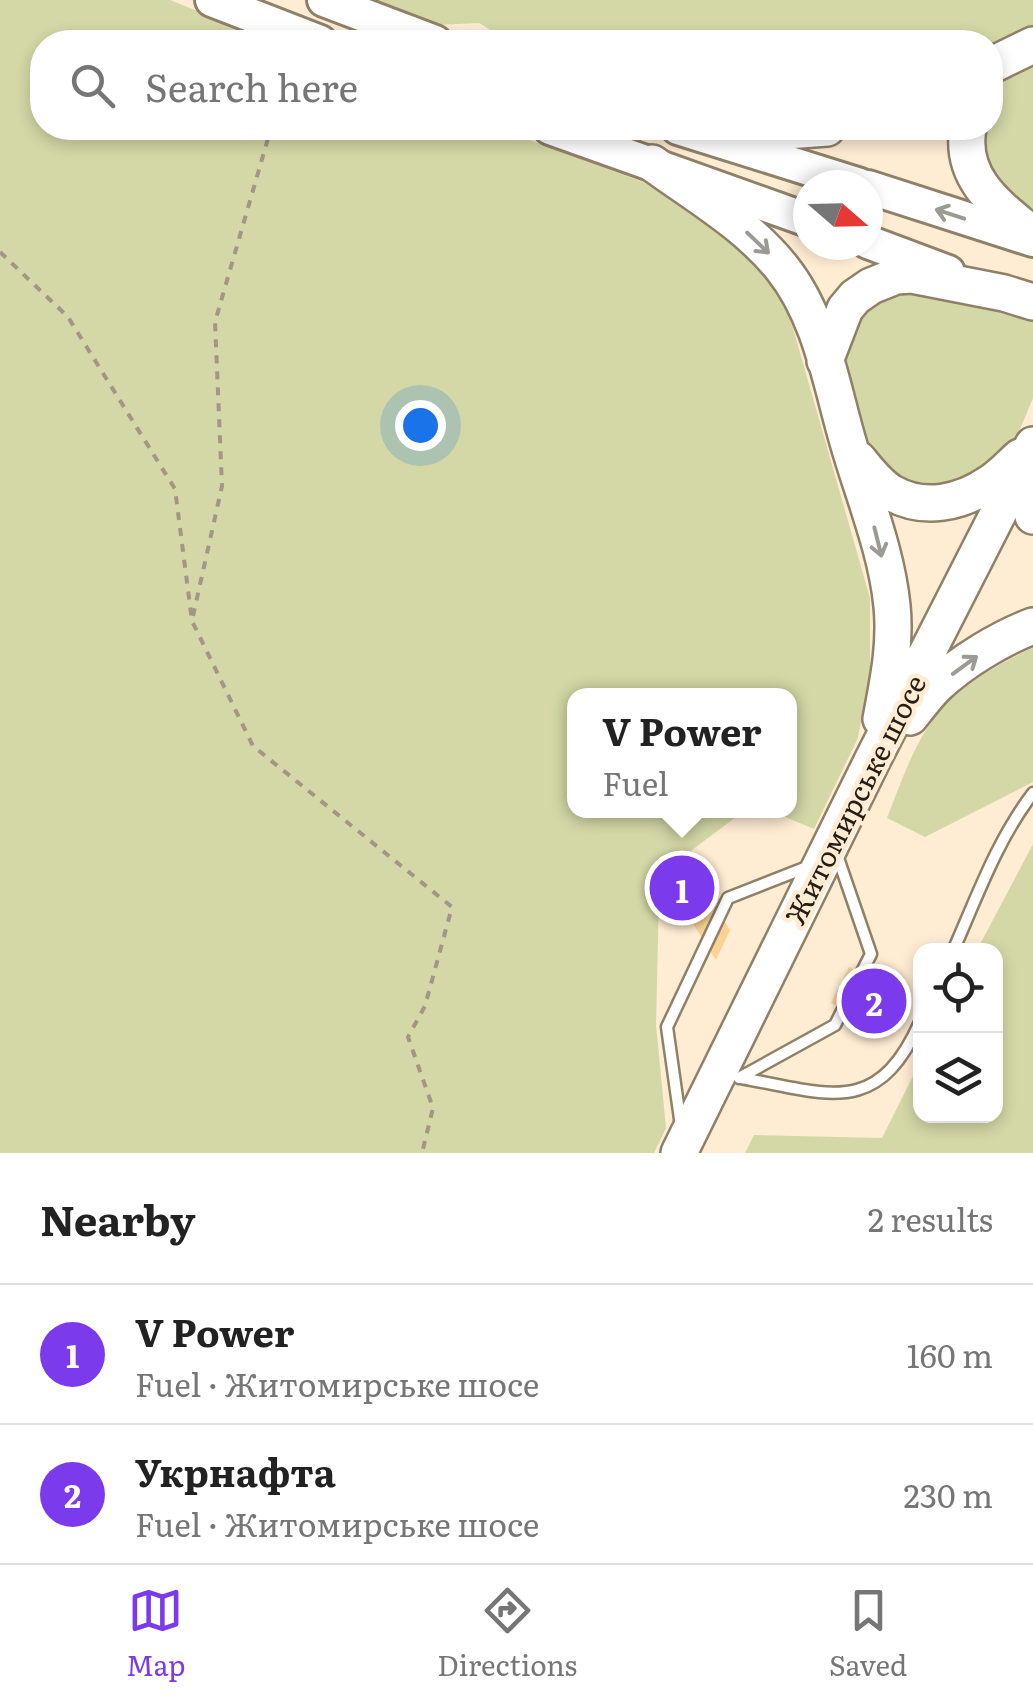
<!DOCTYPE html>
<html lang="en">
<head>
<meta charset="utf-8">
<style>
	body { margin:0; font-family:Literata,serif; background:#f2f2f2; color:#222 }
	.controls { position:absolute; right:30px; bottom:30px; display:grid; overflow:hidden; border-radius:20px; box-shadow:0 5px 15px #0003 }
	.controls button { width:90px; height:90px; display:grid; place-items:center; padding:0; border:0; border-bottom:2px solid #e0e0e0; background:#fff; color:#222; font:50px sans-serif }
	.compass { position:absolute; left:793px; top:170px; width:90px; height:90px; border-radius:50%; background:#fff; box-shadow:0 5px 15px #0003; rotate:110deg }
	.you { position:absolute; left:420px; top:425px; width:35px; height:35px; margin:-25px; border:8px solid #fff; border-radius:50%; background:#1a73e8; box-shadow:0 0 0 15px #1a73e833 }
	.badge { display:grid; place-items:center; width:65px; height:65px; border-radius:50%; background:#7c3aed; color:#fff; font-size:32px; font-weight:700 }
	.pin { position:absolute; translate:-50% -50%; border:5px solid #fff; box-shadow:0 2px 10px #0006 }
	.popup { position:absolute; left:567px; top:688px; width:230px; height:130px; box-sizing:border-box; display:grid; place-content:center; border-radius:20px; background:#fff; filter:drop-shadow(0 2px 8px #0005); font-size:32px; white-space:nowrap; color:#767676 }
	.popup b { font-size:38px; color:#222 }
	.popup::after { content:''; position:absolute; left:50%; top:100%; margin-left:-20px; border:20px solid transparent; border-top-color:#fff }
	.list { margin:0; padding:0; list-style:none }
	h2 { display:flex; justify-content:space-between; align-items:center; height:130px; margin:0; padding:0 40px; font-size:42px }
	h2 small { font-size:32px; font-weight:400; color:#767676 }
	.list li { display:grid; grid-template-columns:65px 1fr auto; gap:30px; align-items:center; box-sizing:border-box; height:140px; padding:0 40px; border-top:2px solid #e0e0e0 }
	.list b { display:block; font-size:38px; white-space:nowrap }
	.list p { margin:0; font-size:32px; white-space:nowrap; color:#767676 }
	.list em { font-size:32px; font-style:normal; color:#767676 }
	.icon { flex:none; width:55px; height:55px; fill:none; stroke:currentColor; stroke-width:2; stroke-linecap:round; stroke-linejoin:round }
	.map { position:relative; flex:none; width:1033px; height:1153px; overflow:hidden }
	.search { position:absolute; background:#fff; box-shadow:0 5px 15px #0003; left:30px; right:30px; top:30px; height:110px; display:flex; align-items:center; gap:25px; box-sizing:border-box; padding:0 35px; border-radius:40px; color:#767676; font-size:38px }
	.sheet { height:410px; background:#fff }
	nav { display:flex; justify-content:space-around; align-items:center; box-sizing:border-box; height:140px; border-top:2px solid #e0e0e0; background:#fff; font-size:28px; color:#767676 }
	nav a { display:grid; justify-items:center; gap:5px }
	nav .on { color:#7c3aed }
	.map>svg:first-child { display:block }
	.green { fill:#d3d8a6 }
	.building { fill:#fbd293 }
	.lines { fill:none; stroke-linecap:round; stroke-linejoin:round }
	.service-casing { stroke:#8f8068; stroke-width:15 }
	.primary-casing { stroke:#8f8068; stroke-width:38 }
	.trunk-casing { stroke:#8f8068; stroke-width:40 }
	.path { stroke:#a39684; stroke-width:4; stroke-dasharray:8 8; stroke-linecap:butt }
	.service { stroke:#fff; stroke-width:10 }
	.primary { stroke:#fff; stroke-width:32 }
	.trunk { stroke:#fff; stroke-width:35 }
	.oneway { stroke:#9c9a95 }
	.labels { text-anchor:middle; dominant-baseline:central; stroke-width:9; stroke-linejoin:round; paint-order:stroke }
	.street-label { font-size:28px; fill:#241e14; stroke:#feecd3 }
</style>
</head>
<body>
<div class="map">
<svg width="1033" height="1153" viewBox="0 0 1033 1153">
	<rect width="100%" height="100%" fill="#feecd3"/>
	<path class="green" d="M0 0H170L274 42H42V128H497L643 182 685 204 709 222 758 264 783 293 870 598V674L858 738 814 829 771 811 790 810V696H574V810L744 811 672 865 659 896 656 1024 666 1128 654 1153H0Z
		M376 0H1033V34L991 56 990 42H511L479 23 435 25Z
		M1033 60V210L1012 202 987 166 981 128H990C991 119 989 109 991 101 993 83 1017 68 1033 60Z
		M909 284 1033 318V398L1013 446 987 473 931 490 903 484 870 452 859 430 844 371V350L864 309Z
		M1033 648V782L925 837 887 818C903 777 919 727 954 696 976 677 1006 660 1033 648Z
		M1033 844V1153H745L754 1135 882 1138 920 1062V1116H996V951L977 950Z"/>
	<path class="building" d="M672 865 695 875 730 930 716 960 682 906 659 896Z
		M849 967 897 991 878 1027 831 1003Z"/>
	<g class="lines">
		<g class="service-casing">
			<path id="service" d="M953 951C977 897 997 840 1033 793
				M739 1078 835 1025 871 954 837 855
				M741 1078C827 1093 877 1119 920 1022
				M681 1126 667 1027 728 898 807 867"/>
		</g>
		<g class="primary-casing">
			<path id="primary" d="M212 0 320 42
				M324 0 435 42
				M550 128 808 220
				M678 128 860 185
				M868 187 1033 240
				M868 242 948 272"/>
		</g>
		<g class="trunk-casing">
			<path id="trunk" d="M990 66 1033 45
				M713 128 786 131 827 128
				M968 128C959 179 998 206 1033 235
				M652 163C696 195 748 225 782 268 823 319 832 391 851 452 866 502 887 554 892 606 896 644 888 682 881 719
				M825 361 845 309 855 297 871 286 896 276 912 275 1004 293 1033 302
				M1032 457 1030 500 1033 516
				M858 459C868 471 878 485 892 493 924 511 961 503 990 483 1001 476 1011 465 1020 457
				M910 717C918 707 927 695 936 686 961 662 1001 638 1033 626
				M679 1153 873 759 1033 445"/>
		</g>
		<path class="path" d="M0 252 68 317 175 489 192 621 253 746 452 907 425 1006 408 1037 433 1108 422 1153
			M193 616 222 486 215 322 271 128"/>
		<use href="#service" class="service"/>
		<use href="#primary" class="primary"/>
		<use href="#trunk" class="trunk"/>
	</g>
	<defs><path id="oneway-shaft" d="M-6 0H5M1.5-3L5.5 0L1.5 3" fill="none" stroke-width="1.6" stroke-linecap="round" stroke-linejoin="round" transform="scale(2.5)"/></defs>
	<g class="oneway">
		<use href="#oneway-shaft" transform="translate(950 214) rotate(-162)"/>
		<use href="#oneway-shaft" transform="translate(758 243) rotate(44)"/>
		<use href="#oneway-shaft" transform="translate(878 542) rotate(76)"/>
		<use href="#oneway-shaft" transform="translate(965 665) rotate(-36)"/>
	</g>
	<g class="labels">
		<g class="street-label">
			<text transform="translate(854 799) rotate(-63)">Житомирське шосе</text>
		</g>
	</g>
</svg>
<div class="controls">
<button><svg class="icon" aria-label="locate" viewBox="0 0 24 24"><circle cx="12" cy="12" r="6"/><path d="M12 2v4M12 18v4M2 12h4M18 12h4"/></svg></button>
<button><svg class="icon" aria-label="layers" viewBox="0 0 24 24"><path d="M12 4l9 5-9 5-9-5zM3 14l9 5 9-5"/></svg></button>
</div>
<svg class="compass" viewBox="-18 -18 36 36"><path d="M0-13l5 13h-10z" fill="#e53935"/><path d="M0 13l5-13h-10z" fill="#767676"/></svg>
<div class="you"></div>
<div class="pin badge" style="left:682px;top:888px">1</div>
<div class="popup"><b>V Power</b>Fuel</div>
<div class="pin badge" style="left:874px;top:1001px">2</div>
<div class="search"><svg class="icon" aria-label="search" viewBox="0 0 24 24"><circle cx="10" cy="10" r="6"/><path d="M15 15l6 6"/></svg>Search here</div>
</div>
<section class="sheet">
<h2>Nearby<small>2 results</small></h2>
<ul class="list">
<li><span class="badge">1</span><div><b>V Power</b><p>Fuel · Житомирське шосе</p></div><em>160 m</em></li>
<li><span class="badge">2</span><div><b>Укрнафта</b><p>Fuel · Житомирське шосе</p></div><em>230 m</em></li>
</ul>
</section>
<nav>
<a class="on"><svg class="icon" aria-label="map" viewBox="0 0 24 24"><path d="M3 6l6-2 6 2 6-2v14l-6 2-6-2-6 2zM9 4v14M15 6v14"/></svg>Map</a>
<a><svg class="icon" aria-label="directions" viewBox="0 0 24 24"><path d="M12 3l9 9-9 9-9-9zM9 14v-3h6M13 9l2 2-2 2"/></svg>Directions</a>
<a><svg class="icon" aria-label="saved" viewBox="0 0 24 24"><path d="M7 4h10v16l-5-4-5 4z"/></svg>Saved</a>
</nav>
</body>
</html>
